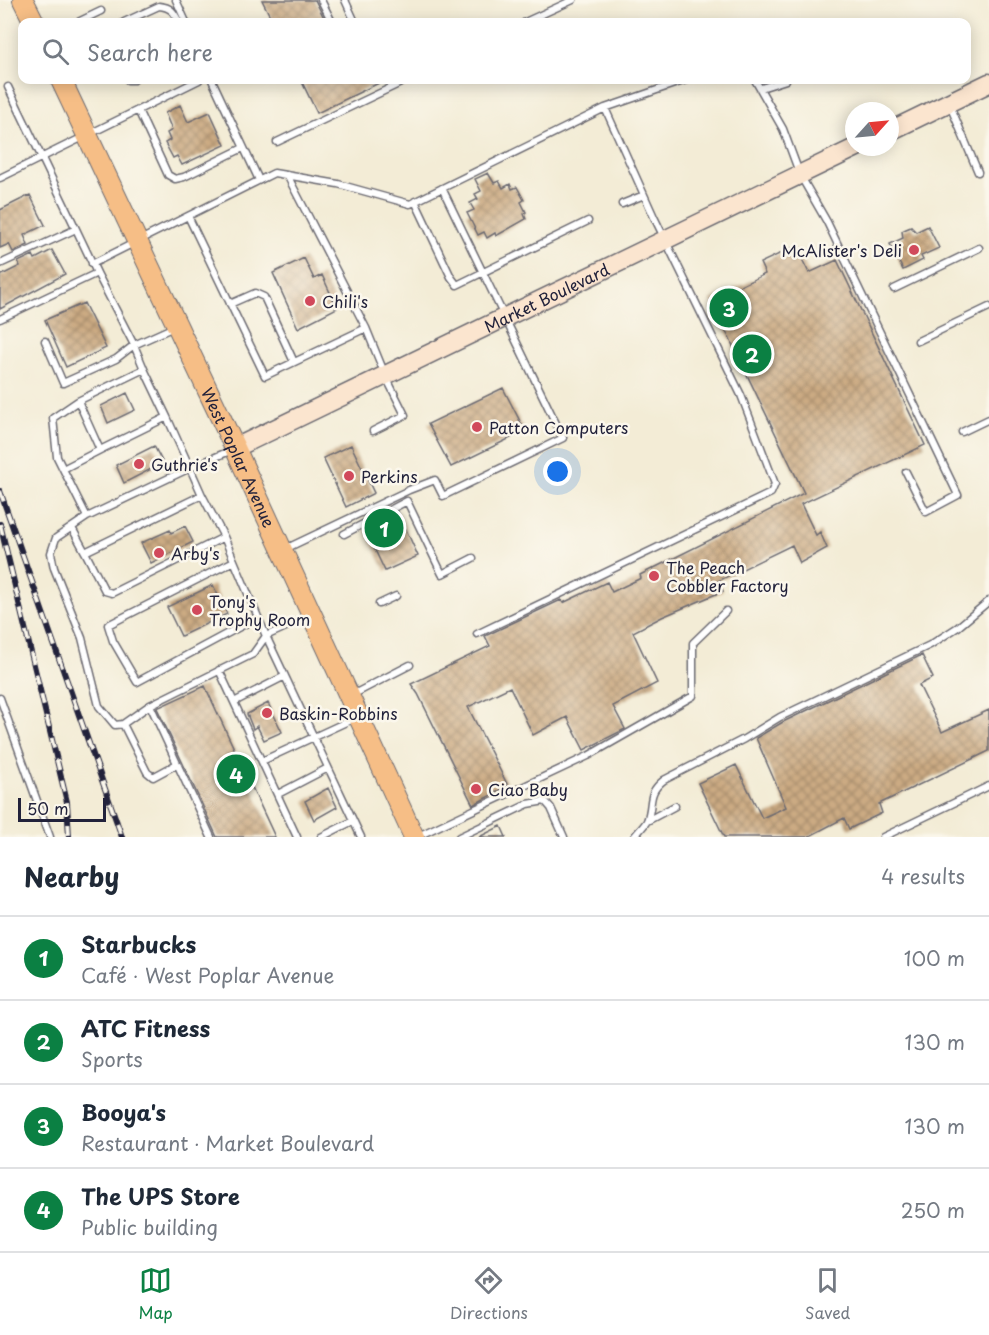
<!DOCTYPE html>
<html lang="en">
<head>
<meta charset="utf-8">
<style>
	body { margin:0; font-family:"Playpen Sans",sans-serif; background:#f6f6f7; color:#1f2937 }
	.compass { position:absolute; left:845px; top:102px; width:54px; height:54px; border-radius:50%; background:#fff; box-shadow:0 3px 15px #0003; rotate:63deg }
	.scale { position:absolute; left:18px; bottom:15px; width:88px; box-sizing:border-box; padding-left:6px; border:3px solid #22223b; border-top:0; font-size:16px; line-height:21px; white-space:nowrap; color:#22223b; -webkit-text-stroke:4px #fbf7ec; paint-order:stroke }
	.you { position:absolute; left:558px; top:472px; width:21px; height:21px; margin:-15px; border:4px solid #fff; border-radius:50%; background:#1a73e8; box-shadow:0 0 0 9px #1a73e833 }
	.badge { display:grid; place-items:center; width:39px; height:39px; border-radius:50%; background:#0b8043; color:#fff; font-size:20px; font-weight:700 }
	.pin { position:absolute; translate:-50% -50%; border:3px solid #fff; box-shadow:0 2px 6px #0006 }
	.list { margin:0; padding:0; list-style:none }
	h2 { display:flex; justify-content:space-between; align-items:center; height:78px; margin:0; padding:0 24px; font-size:26px }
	h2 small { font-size:20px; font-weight:400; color:#747a83 }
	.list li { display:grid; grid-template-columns:39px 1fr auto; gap:18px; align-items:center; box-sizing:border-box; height:84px; padding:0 24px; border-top:2px solid #e0e1e3 }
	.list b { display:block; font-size:22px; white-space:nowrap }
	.list p { margin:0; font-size:20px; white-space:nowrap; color:#747a83 }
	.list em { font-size:20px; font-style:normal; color:#747a83 }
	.icon { flex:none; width:33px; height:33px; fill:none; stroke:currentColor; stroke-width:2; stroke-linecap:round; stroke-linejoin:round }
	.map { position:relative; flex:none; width:989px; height:837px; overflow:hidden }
	.search { position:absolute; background:#fff; box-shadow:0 3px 15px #0003; left:18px; right:18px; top:18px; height:66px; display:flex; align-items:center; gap:15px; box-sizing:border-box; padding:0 21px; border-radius:12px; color:#747a83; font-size:22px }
	.sheet { height:414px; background:#fff }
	nav { display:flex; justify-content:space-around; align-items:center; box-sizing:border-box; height:84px; border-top:2px solid #e0e1e3; background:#fff; font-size:16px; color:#747a83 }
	nav a { display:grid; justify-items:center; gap:3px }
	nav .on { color:#0b8043 }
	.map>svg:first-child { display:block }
	.building { fill:url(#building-cross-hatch) }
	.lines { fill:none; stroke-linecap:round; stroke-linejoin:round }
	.lane-casing { stroke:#6b6971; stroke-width:9 }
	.secondary-casing { stroke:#6b6971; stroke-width:21 }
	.primary-casing { stroke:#6b6971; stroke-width:22 }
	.lane { stroke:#fff; stroke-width:6 }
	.secondary { stroke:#fbe5cf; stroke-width:18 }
	.primary { stroke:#f6be86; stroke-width:20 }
	.rail-casing { stroke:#22223b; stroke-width:6 }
	.rail { stroke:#fbf7ec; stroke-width:4; stroke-dasharray:11; stroke-linecap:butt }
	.poi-dot { fill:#d1495b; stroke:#fbf7ec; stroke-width:2 }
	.labels { text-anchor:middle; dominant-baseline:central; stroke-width:5; stroke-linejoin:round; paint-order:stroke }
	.poi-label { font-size:16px; fill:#22223b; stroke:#fbf7ec; text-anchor:start }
	.street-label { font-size:16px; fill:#22223b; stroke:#fbf7ec }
</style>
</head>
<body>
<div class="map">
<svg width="989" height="837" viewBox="0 0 989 837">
	<defs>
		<pattern id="building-cross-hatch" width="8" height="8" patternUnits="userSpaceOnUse" patternTransform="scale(1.5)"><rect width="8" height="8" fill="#ccab83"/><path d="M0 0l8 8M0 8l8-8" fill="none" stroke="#a58b6c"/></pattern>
	</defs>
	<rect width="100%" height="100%" fill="#fbf7ec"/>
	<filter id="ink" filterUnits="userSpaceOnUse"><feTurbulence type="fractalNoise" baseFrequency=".0167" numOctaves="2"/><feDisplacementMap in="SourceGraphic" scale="12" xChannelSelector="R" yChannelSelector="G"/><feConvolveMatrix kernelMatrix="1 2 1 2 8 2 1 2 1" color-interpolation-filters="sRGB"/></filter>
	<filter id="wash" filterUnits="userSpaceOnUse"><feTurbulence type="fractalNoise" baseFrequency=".008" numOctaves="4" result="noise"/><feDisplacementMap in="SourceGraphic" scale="24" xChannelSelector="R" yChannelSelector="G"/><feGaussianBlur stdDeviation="1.35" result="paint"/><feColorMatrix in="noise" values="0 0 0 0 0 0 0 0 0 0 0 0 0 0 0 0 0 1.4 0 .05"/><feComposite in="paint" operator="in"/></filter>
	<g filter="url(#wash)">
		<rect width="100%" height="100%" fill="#f3ecd6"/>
		<g id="blocks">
			<path class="building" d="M262 0H315L326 22H273Z
				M301 80H385L317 113Z
				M180 105 188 122 210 112 225 145 182 165 177 156 173 158 165 143 170 140 167 133 172 130 165 113Z
				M488 173 494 183 499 181 503 188 510 184 512 189 517 187 524 200 521 202 526 212 524 214 526 219 496 236 495 233 487 238 484 232 478 235 467 213 474 210 470 203 478 199 475 194 481 191 475 179Z
				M30 195 45 225 24 235 28 245 13 252 9 244 0 248V210Z
				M928 226 939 248 921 256 923 260 903 270 890 244 903 238 902 231 906 229 911 227 916 232Z
				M792 248 798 251 809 273 837 260 925 445 801 504 816 535 820 532 827 548 800 563 792 545 718 581 723 591 662 617 633 632 657 683 613 706 625 729 584 750 567 717 533 735 510 687 468 707 508 786 473 805 418 694 411 684 490 646 485 636 561 600 563 603 607 582 612 592 641 578 640 575 804 493 711 300 765 274 760 263Z
				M52 250 65 274 0 309V276L20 266 18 262 33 255 35 259Z
				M304 258 314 279 322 275 337 308 298 328 273 273Z
				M84 303 106 348 66 367 45 320Z
				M503 388 525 431 451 467 428 424Z
				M127 393 135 410 108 423 101 406Z
				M351 445 374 493 346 507 323 458Z
				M154 446 163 463 124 483 116 465Z
				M398 512 418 556 385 571 365 529Z
				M185 526 193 542 151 563 141 543 170 530 171 533Z
				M213 585 227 614 181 636 167 607Z
				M922 655 933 678 919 685 942 732 989 710V751L879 804 882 813 849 829 844 818 808 837H724L698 783 736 765 762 818 786 807 756 738 783 722Z
				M205 686 275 837H217L200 800 157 708Z
				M268 703 282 732 264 740 257 726 253 729 247 714Z
				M328 788 337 807 314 820 305 801Z
				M501 826 506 837H479Z"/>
		</g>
	</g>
	<g filter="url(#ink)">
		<use href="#blocks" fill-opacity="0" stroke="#6b6971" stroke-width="1.5"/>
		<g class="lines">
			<g class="lane-casing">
				<path id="lane" d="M176 0 186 22
					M321 0 332 22
					M345 0 355 22
					M78 22 101 11
					M124 22 159 6C171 7 174 12 179 22
					M525 22 573 0
					M128 80H134
					M212 80 259 180
					M755 80 783 129 800 175 827 222 958 495 926 512 906 472
					M8 87 76 229
					M761 88 786 80
					M949 103 978 172
					M138 110 168 175 175 179 184 177 243 148
					M277 142 407 80
					M287 175 366 328 386 377 405 415 373 431
					M0 178 199 80
					M415 201 451 277 457 285 588 221
					M622 204 644 195
					M188 216 265 376 366 328
					M0 264 76 229 97 273 0 319
					M92 264 274 173 338 184 410 204 605 108 686 80
					M97 273 134 345 174 327
					M894 289 979 248
					M230 304 255 293 264 297 294 362
					M45 341 63 383 116 359 134 345 144 369 78 401 53 418 57 457 87 517
					M918 341 989 307
					M78 401 100 450 167 417 144 369
					M167 417 190 468 232 450
					M962 432 989 419
					M63 469 100 450
					M202 495 224 537 266 636 253 654 150 705 211 837
					M72 528 85 552 202 495 190 468 87 517 56 538 51 553 54 568 82 638 99 706 115 725 123 724 150 705
					M344 534 407 501 442 574 473 558
					M285 549 409 490 435 480 443 496 563 438 442 188
					M85 552 105 591 112 593 224 537
					M234 561 108 625 113 641 137 682 258 617
					M379 604 396 596
					M308 617 266 636 361 837
					M477 634 771 493 775 484 741 395 654 217 605 108
					M219 670 297 837
					M352 695 410 665
					M0 698 50 837
					M234 702 285 676
					M123 724 147 772 153 777 177 764
					M262 761 357 717
					M278 794 328 768
					M647 821 675 806
					M321 837 353 821
					M416 837 588 756 693 696V643L726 611
					M459 837 528 804 545 801 551 808 564 837
					M634 837C638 832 644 826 647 821 654 803 646 794 664 780L744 739 780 717 930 645 958 627 989 601
					M883 837 989 786"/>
			</g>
			<g class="secondary-casing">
				<g id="secondary">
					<path d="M890 131 989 83"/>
					<path id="s1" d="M235 448 857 147"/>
				</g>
			</g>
			<g class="primary-casing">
				<g id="primary">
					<path d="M23 0 34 22"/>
					<path id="s2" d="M61 80 235 448 414 837"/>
				</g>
			</g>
			<use href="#lane" class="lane"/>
			<use href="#secondary" class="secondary"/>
			<use href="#primary" class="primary"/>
			<g class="rail-casing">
				<path id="rail" d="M0 491 122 837
					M0 524 67 802 69 837"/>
			</g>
			<use href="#rail" class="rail"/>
		</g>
	</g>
	<g class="poi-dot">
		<circle cx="914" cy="250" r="6"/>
		<circle cx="310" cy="301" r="6"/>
		<circle cx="477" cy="427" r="6"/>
		<circle cx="139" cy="464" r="6"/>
		<circle cx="349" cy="476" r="6"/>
		<circle cx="159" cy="553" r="6"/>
		<circle cx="654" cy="576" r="6"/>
		<circle cx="197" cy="610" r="6"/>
		<circle cx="267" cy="713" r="6"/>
		<circle cx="476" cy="789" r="6"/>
	</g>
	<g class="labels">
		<g class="poi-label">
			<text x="902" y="250" text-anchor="end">McAlister's Deli</text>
			<text x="322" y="301">Chili's</text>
			<text x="489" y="427">Patton Computers</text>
			<text x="151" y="464">Guthrie's</text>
			<text x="361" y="476">Perkins</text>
			<text x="171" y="553">Arby's</text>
			<text x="666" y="567">The Peach<tspan x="666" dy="18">Cobbler Factory</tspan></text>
			<text x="209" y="601">Tony's<tspan x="209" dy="18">Trophy Room</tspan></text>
			<text x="279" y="713">Baskin-Robbins</text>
			<text x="488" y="789">Ciao Baby</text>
		</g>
		<g class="street-label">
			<text stroke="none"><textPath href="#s1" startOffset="346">Market Boulevard</textPath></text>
			<text stroke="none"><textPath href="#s2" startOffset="417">West Poplar Avenue</textPath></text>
		</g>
	</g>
</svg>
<svg class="compass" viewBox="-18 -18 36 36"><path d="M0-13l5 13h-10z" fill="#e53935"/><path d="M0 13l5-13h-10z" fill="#747a83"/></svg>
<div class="scale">50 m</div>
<div class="you"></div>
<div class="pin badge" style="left:384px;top:528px">1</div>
<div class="pin badge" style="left:752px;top:354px">2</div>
<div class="pin badge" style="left:729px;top:308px">3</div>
<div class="pin badge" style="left:236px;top:774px">4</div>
<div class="search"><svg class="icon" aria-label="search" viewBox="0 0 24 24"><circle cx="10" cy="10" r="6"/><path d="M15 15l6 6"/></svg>Search here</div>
</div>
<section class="sheet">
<h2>Nearby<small>4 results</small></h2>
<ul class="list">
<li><span class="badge">1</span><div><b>Starbucks</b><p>Café · West Poplar Avenue</p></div><em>100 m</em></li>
<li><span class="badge">2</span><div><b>ATC Fitness</b><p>Sports</p></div><em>130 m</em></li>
<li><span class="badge">3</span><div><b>Booya's</b><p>Restaurant · Market Boulevard</p></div><em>130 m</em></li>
<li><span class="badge">4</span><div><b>The UPS Store</b><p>Public building</p></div><em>250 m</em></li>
</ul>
</section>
<nav>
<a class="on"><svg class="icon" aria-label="map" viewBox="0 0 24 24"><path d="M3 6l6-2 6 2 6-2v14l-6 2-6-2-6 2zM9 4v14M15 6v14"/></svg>Map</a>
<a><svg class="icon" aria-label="directions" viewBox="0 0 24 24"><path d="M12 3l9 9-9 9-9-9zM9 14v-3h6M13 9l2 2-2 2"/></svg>Directions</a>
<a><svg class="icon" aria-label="saved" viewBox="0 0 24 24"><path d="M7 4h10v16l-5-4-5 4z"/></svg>Saved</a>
</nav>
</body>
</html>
